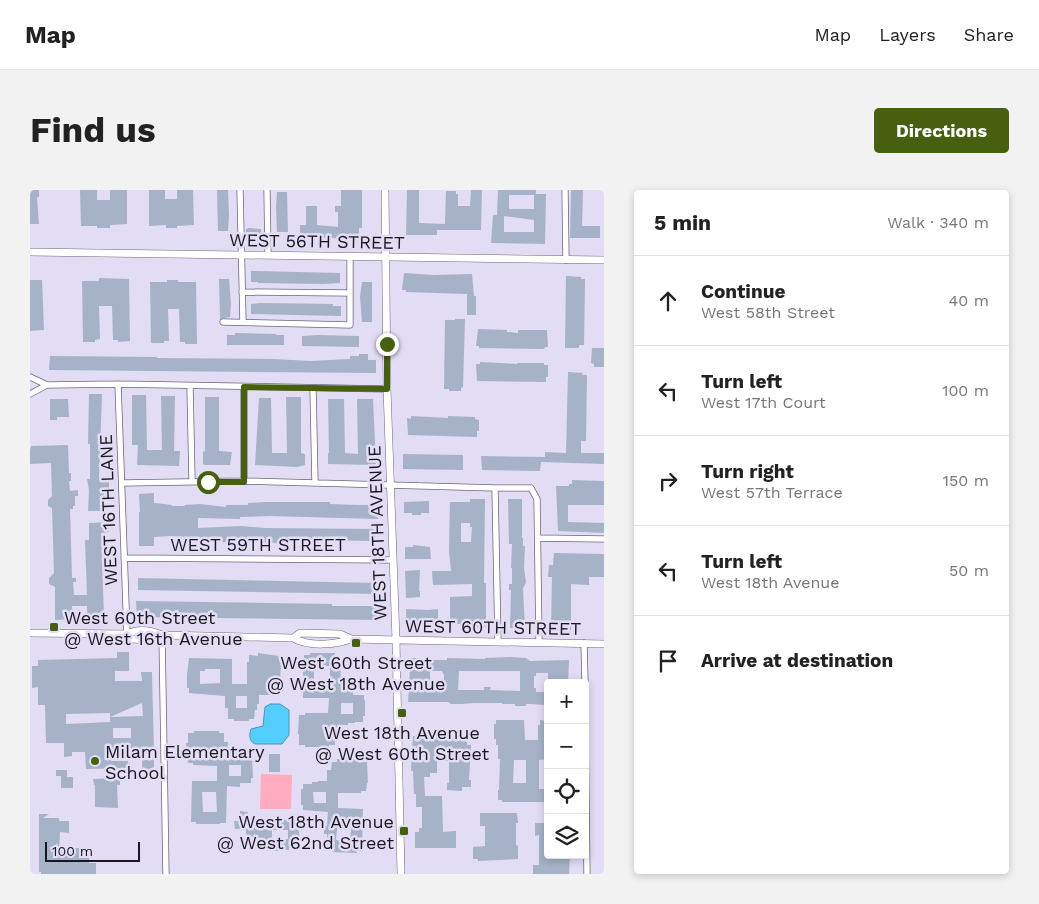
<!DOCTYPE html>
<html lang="en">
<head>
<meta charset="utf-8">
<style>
	body { margin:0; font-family:"Work Sans",sans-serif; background:#f2f2f2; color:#222 }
	.controls { position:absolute; right:15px; bottom:15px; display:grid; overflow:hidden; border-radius:5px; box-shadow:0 2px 8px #0003 }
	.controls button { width:45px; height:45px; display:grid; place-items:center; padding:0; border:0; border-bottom:1px solid #e0e0e0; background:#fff; color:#222; font:25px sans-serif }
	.scale { position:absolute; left:15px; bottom:12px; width:95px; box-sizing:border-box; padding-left:5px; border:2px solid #19171f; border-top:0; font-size:14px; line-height:18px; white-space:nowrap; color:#19171f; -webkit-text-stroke:4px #e2dcf5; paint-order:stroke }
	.stop { position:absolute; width:15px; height:15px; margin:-11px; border:4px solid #47600f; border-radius:50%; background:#fff }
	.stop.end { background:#47600f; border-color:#fff; box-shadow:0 1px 5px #0008 }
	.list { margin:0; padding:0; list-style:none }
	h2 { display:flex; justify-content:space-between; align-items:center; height:65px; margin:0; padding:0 20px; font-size:21px }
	h2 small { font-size:16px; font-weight:400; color:#767676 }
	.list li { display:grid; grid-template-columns:32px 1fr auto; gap:15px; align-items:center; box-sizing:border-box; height:90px; padding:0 20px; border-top:1px solid #e0e0e0 }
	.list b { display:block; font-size:19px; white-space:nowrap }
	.list p { margin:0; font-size:16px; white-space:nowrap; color:#767676 }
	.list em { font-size:16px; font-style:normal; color:#767676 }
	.icon { flex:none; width:28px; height:28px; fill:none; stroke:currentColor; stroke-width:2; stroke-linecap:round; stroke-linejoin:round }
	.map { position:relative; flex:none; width:574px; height:684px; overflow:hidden; border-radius:5px }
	header { display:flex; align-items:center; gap:30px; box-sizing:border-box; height:70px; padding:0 25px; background:#fff; border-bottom:1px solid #e0e0e0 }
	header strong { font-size:24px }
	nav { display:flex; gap:28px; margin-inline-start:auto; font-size:18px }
	.intro { display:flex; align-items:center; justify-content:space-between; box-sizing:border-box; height:120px; padding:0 30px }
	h1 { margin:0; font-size:35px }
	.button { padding:12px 22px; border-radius:5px; background:#47600f; color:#fff; font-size:18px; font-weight:700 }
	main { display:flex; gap:30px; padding:0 30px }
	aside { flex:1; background:#fff; border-radius:5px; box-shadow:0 2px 8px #0003 }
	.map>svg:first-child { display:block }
	.green { fill:#ffabc0 }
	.water { fill:#53cefe; stroke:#4297bb }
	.building { fill:#a6b2c8; fill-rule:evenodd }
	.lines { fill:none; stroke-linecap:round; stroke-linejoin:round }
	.minor-casing { stroke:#6b667b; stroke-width:7 }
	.tertiary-casing { stroke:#6b667b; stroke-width:8 }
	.minor { stroke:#fff; stroke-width:5.5 }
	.tertiary { stroke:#fff; stroke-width:7 }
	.route { stroke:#47600f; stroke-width:6 }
	.poi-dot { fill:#47600f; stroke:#e2dcf5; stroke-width:2 }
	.labels { text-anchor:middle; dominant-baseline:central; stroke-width:5; stroke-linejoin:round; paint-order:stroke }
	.street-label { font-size:18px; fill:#19171f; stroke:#e2dcf5 }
	.poi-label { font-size:18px; fill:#19171f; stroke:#e2dcf5; text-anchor:start }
</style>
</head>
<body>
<header>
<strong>Map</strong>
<nav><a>Map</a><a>Layers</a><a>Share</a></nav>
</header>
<div class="intro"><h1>Find us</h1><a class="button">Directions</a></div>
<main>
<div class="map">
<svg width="574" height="684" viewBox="0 0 574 684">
	<rect width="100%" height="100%" fill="#e2dcf5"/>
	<path class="green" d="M231 584 262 585 261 619H230Z"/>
	<path class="water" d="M240 514H250L259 520V545L252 554H225C219 551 219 545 221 539L233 536 235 517Z"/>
	<path class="building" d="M0 0H9V7H7L9 34H0Z
		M50 0H67V10H80V0H97V34L80 35V38H67V36H51Z
		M119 0H135V9H147V0H163L164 35 147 36V38H136V35L119 36Z
		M187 0H198L199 25 198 41H188Z
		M311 0H332V38H329V49L270 47V35H276V16H287V35L308 37V22H305V16H311Z
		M377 0H389V33L415 34 416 1H426V4H428V16H440L441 0H452L451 40H407V45H376Z
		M468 0H506V4H516L515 54 461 53 463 25H467ZM479 5H504V19H479ZM474 26 504 30V42H474Z
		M541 0H553L552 36H570V48H540Z
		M247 2H257L258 42H247L246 18Z
		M219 38 231 39V48L216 49V39Z
		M221 81 310 83V93L294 94 228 93V92H221Z
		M374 83 403 85 442 84 444 106H446V125H437V104L376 102V100H372Z
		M536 86 551 87V89H555L554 155H549V158H535Z
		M69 88 99 89 100 151 88 152V150H83L82 116H69L70 149 65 150V152H53L52 91H69Z
		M189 89H199L201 114 200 127 190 129Z
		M0 90H12L14 140 0 141Z
		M137 90H148V92H166L167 154H155V152H150L149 119H138L139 151H134V153H121L120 92H137Z
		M332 92H342V132H332L330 107Z
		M229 113 303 114V116H311V126L221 124V114Z
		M425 129H435L433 197 431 198V201H419V199H414L415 130H425Z
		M448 139 477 140V142L488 143V140H517L518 157H515L514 159 449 158V156H446Z
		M205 143 246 144V145H254V155H197V145H205Z
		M288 145 329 146V157L272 156V146Z
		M562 158H574V177H564V174L561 173Z
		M329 164H338V170H346V183L19 180 20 166 127 167V168L244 169 280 171 320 169V166H329Z
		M450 172 487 174V173H514V175H518V187H516V192L447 191 446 174H450Z
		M538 182 553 183 552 185H557L556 251H551V263H574V274L511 272 510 281 452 280 451 266 515 267V262L536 263Z
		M59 204H72L69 289 79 288V299H74L73 321H58L59 300 57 289H60V254H58Z
		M102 205H116L117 260H132L131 206H145L144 261H150L149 276 107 275 108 255H102Z
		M175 207H189V261L202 262 200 275H174L173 273V262L175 261Z
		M256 207H271V263L275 264V275L267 277 225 275 229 208H241L242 263H257Z
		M20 209H38L39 227H27V230H20Z
		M298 209H314L315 263 328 264 327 209H343L346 275 298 274V263H299Z
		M381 226 418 228V226L445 227V229L449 230V241H447V247L378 245 377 228 381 229Z
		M38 255 39 283H41V291H39L40 301 48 300V306H45V316H43V319H40L42 388H46V392H43L44 405H57L55 350H59V333L79 332V342L71 343 74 427H57V416H42L43 429 25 430V397L19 394V388L24 383 22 318 18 316V310L22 306 21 273 0 274V260L1 256Z
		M373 264 433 265V280L373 279Z
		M542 290 574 291V315H538V332L574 333V343L528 341 526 296H539V294H542Z
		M124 303V313L134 314 142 315V316H155V315L170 314 196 317V315H218V313L235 312H300V314L327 315H349L348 329 240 326 210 327V329L168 328V338L210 336 235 338 346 339V351L257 350V353L175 352V348L141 346 124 347V356H109V322H110L109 304Z
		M440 309H455L454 393H456V432H457V437L443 438V434H420V407L442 406V394L403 395 402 381H421L419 360 420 312H440ZM431 333H440V337H442L441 352H431Z
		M478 309H492V348H493V356H495L494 378 496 392 493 399 495 438H480L481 400H479V394H482V378H481L482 354H479Z
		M399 311V323H391V325H382V323H374V312Z
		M383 355 400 357 401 369H375V357H383Z
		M524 363 574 364V387H559V395L541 394V440H521L522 387H518L519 375H523Z
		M390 380 389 401H390V407L376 408 375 381Z
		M108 388 350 393 349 404 108 400Z
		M106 411 302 414V416H351V430L107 427Z
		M376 419 398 420 408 419V433H376Z
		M87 462H99V481H85V491H112L111 482H122L124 561 81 562V571H98V578L56 579 55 562H42V566L34 567V553H16L15 515H8V497L2 498V476H8V470L87 468ZM112 513 113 526 80 527ZM80 523V532L36 534V524ZM83 538H101V548H83Z
		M228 463 249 466V471H251L250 496H248V501H239V505H229V514H227V520H225L224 529H219V531H204V529H198V518H195V506L159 503V498H157V485L159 468 202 469V494H217V472H219V465L228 466ZM175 479H190V493L170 494V481H175ZM206 506H217V518H206Z
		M280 463H305V465H310L311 501H323V505H334V510H335V526H333V532H325V533H318V535H308V547H305V555H299V557H275V555H269V544H268L269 525H275V523H298L299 508H273V476H274V465H280ZM286 476H300V490H298V496H284V481H286ZM311 513H323V524H311Z
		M481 467 496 468 500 471 539 470 538 493H518V483H506V486H504V498H506V502H518L517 515 500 514H496V516H485V514H472V513H444L432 514H421L418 512H378L380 480H378V468H390V470H417V468L455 469V468ZM400 481H412L414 485V497H411V500H400ZM429 481H490V501L460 500 461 497H454V500H428Z
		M466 530H494L495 550H508V535H510V530L518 531V569L509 570V599H518V612H472V610H468V600H469L470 569H468V555H466V549H464V534H466ZM484 570H496V593H483Z
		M164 541H189V543H194V552H198V563H208V565H214V567H222L223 588H221V593H210V597L197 596 196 633H190V634H166V632H161L162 591H187V576L163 575V573H158L156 553H158V543H164ZM199 575H211V586H199ZM172 602H186L187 622H173Z
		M383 546H437V555H441L439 590H441V597H432V601L417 600V593H419V571H407V583H400V587H394L395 606H412L413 642 426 641V658H385V642H389V638H392V617H386V604H384L383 581H381Z
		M239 564H250V582H239Z
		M124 569V581H112V570Z
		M307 569 332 570V572H337L338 593H337L336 601H331V603H308V618L333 619 332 661H327V663L302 662V660H297V644H294V636H297L298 622 273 620V615H271V599H273V594H282V592H288V591H297V580H301L302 572H307ZM283 602H296V613H284ZM308 630H322L320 651 306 650Z
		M26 580H37V587H43V598H31V586H26Z
		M90 588V595H87L88 618 65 617V595H64L63 589Z
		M210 621 218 622 217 632H227V630H234V629L251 628V630H258V632H268L270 653H268V658H259V660H253V661H237V659H231V658H218V652H216V638L205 639 204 631H210ZM242 640H258V649L242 651Z
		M450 623H487L488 633H486V655L488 656V669L448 671V669H443V657L455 656V636H450Z
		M9 624H19L13 628H29V631H39V643L30 642 29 662H41V658H59V673H66V684H11V682H9Z
		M505 633H518V665H540L539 684H503V675H509V645L505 646Z"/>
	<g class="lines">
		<g class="minor-casing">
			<path id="minor" d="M210 0 213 132
				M237 0 238 65
				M535 0 536 70
				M212 102 320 103
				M193 132 320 135V67
				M0 187 17 195 88 194 357 199
				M88 194 97 444
				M160 196 162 291
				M214 197V291
				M283 198 285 293
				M0 204 17 195
				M93 293 214 291 465 298H501L507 309 509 452
				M465 298 468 452
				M508 348 574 349
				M94 368 363 370
				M132 445 136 684
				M554 453 555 493
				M555 531 557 684"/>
		</g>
		<g class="tertiary-casing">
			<path id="tertiary" d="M355 0 357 199 366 450 371 684
				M0 62 574 70
				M0 443 97 444C109 438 120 440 132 445L263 448C279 457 304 455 321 449L574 454
				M97 444 102 449 120 450 132 445
				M263 448 270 443 310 444 321 449"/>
		</g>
		<use href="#minor" class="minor"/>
		<use href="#tertiary" class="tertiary"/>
	</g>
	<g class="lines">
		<path class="route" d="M178 292H214V197L357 199V154"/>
	</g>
	<g class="poi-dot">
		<rect x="19" y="432" width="10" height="10" rx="2.5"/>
		<rect x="321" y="448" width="10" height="10" rx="2.5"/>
		<rect x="367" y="518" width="10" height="10" rx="2.5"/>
		<circle cx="65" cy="571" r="5"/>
		<rect x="369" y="636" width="10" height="10" rx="2.5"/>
	</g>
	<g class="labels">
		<g class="street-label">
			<text transform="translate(287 51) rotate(1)">WEST 56TH STREET</text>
			<text transform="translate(78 320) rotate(-92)">WEST 16TH LANE</text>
			<text transform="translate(347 343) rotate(-92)">WEST 18TH AVENUE</text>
			<text x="228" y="354">WEST 59TH STREET</text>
			<text transform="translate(463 437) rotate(1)">WEST 60TH STREET</text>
		</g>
		<g class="poi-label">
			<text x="34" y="427">West 60th Street<tspan x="34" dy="21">@ West 16th Avenue</tspan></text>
			<text x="326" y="472" text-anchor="middle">West 60th Street<tspan x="326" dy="21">@ West 18th Avenue</tspan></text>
			<text x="372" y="542" text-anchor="middle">West 18th Avenue<tspan x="372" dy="21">@ West 60th Street</tspan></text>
			<text x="75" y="561">Milam Elementary<tspan x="75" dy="21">School</tspan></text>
			<text x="364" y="631" text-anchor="end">West 18th Avenue<tspan x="364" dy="21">@ West 62nd Street</tspan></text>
		</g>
	</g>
</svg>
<div class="controls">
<button>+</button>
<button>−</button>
<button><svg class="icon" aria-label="locate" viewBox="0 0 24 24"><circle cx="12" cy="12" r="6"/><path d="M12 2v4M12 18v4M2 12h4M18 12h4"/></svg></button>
<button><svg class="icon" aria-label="layers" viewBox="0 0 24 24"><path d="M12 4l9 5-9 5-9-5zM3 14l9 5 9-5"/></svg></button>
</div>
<div class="scale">100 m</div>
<div class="stop" style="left:178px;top:292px"></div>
<div class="stop end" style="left:357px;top:154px"></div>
</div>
<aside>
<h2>5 min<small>Walk · 340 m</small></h2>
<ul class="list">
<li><svg class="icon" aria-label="ahead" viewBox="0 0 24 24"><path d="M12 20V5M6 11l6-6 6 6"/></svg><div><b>Continue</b><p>West 58th Street</p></div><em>40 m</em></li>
<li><svg class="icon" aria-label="left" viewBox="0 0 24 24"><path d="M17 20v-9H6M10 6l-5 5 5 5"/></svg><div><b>Turn left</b><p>West 17th Court</p></div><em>100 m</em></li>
<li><svg class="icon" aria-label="right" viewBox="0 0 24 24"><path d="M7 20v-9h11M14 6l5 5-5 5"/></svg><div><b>Turn right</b><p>West 57th Terrace</p></div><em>150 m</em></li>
<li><svg class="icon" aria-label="left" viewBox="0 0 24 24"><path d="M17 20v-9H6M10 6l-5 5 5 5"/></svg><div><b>Turn left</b><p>West 18th Avenue</p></div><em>50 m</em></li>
<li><svg class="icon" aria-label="arrive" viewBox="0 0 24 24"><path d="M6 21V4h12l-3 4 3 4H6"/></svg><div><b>Arrive at destination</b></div></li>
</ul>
</aside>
</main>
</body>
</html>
